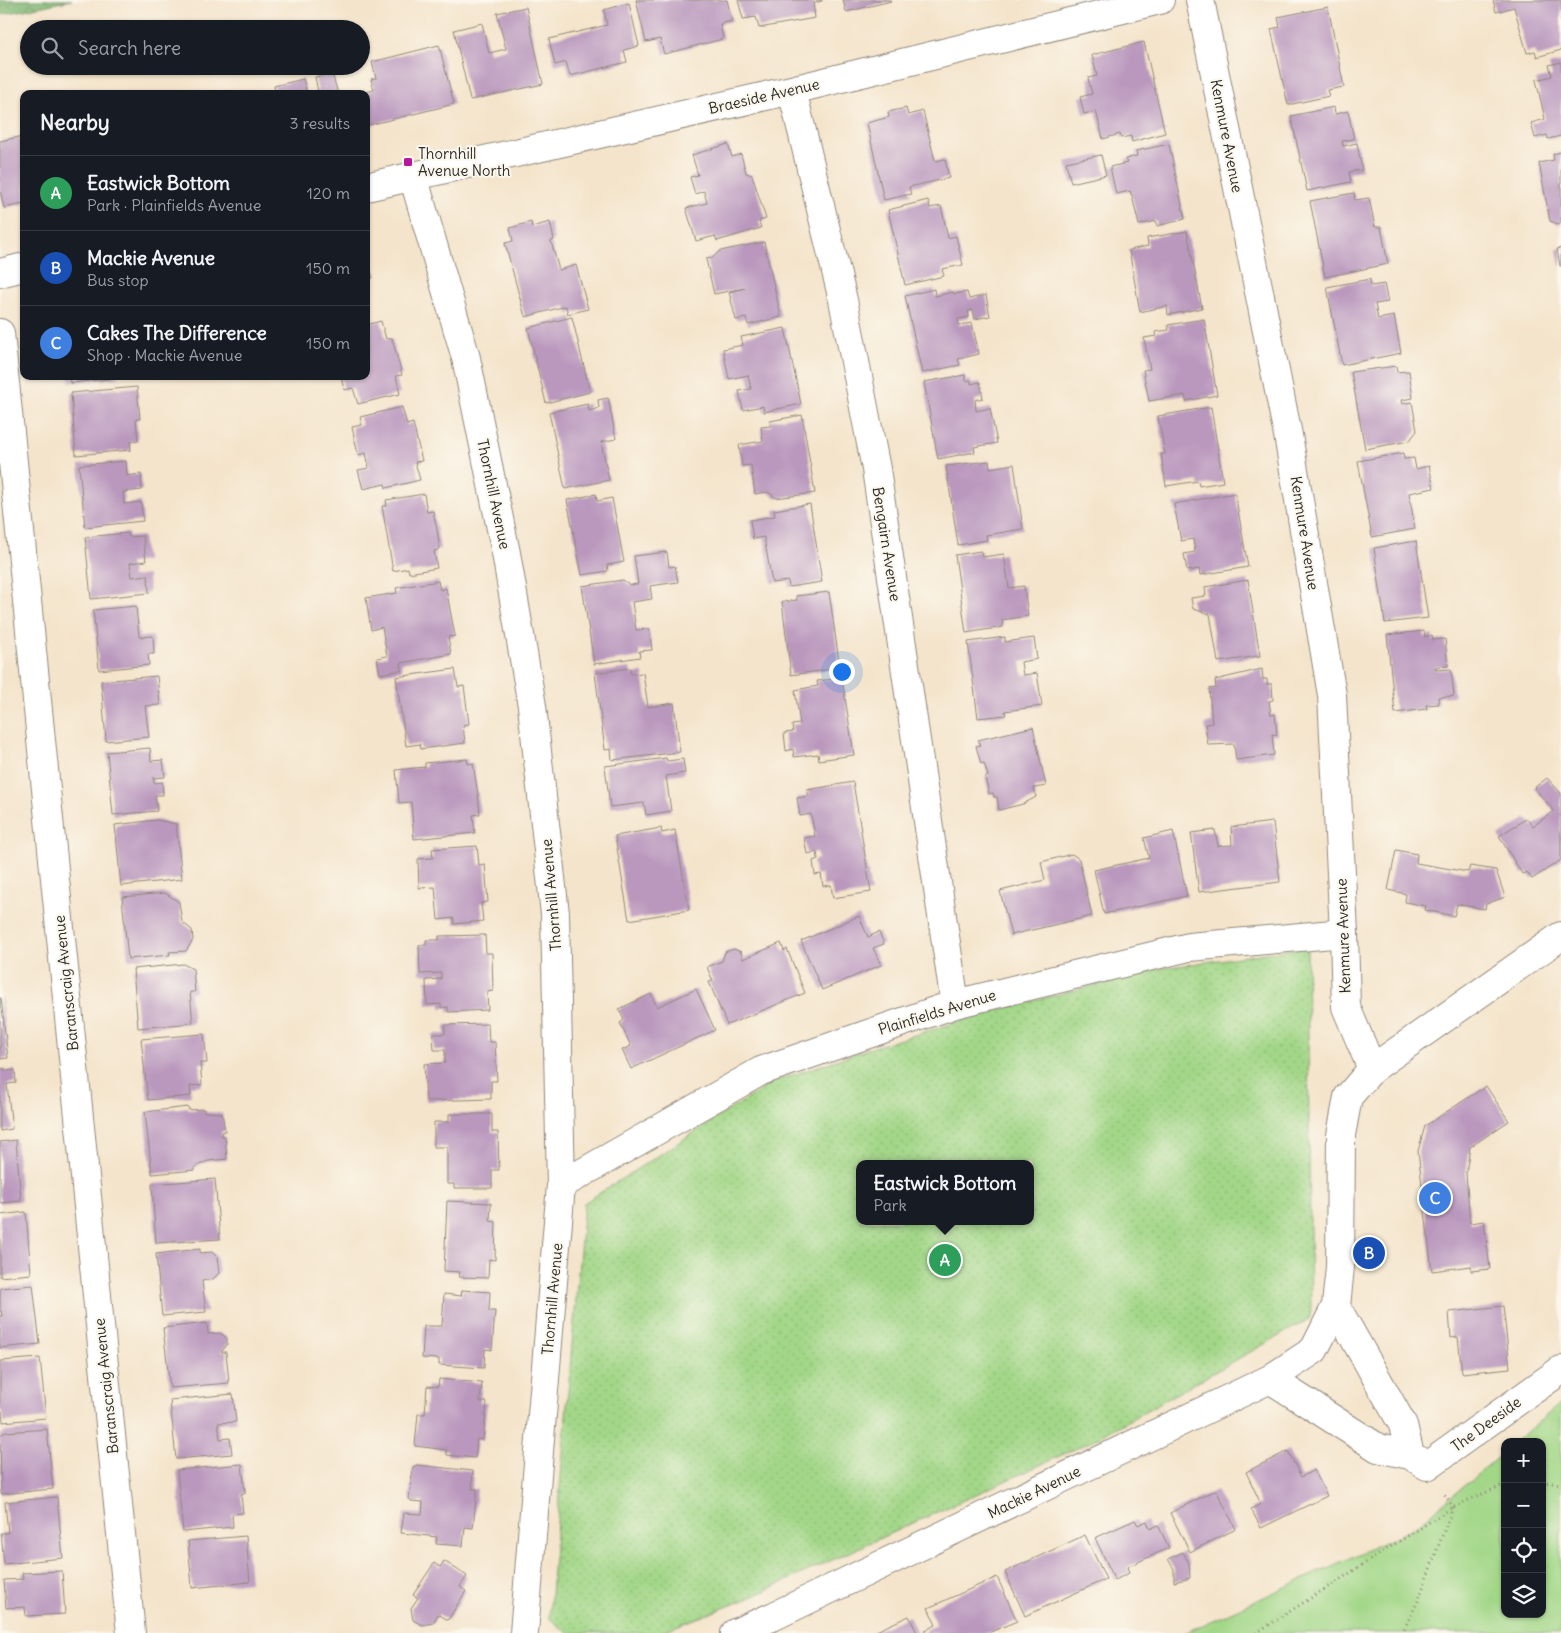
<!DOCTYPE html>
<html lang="en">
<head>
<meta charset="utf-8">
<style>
	body { margin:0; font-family:Delius,sans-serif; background:#242831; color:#f1f3f6 }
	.controls { position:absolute; right:15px; bottom:15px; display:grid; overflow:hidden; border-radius:10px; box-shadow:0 1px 4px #0004 }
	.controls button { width:45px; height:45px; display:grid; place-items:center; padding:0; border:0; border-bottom:1px solid #363941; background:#171b24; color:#f1f3f6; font:25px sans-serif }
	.you { position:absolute; left:841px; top:671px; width:18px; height:18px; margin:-12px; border:4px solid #fff; border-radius:50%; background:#1a73e8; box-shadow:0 0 0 8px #1a73e833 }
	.badge { display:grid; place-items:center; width:32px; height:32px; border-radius:50%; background:#d93025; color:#fff; font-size:16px; font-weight:700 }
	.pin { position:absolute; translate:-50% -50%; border:2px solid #fff; box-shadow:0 1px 5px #0006 }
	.popup { position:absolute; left:856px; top:1160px; width:178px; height:65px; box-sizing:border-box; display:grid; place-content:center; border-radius:10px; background:#171b24; filter:drop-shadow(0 1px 4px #0005); font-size:16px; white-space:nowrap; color:#9ea1a6 }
	.popup b { font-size:19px; color:#f1f3f6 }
	.popup::after { content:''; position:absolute; left:50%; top:100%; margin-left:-10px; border:10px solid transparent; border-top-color:#171b24 }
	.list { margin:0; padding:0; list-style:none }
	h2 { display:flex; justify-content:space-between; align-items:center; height:65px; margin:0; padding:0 20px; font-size:21px }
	h2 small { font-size:16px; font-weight:400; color:#9ea1a6 }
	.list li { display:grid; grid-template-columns:32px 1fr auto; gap:15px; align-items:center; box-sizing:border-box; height:75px; padding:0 20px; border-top:1px solid #363941 }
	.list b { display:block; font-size:19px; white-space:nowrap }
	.list p { margin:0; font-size:16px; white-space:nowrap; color:#9ea1a6 }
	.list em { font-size:16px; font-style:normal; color:#9ea1a6 }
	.icon { flex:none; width:28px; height:28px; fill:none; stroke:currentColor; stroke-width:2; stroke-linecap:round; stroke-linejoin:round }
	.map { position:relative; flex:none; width:1561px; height:1633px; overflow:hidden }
	.search { position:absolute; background:#171b24; box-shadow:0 1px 4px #0004; left:20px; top:20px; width:350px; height:55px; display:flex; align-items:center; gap:12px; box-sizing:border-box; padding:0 18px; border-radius:28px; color:#9ea1a6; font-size:19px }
	.panel { position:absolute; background:#171b24; box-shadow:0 1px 4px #0004; left:20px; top:90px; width:350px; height:290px; border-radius:10px }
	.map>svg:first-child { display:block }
	.grass { fill:#a3d788; stroke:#67815a }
	.forest { fill:url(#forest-crowns); stroke:#567250 }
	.park { fill:url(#park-dots); stroke:#67815a; fill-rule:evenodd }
	.building { fill:#ba98be }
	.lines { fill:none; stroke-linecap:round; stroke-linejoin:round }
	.minor-casing { stroke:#90887b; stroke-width:30 }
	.path { stroke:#90887b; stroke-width:3; stroke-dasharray:1 4; stroke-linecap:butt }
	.minor { stroke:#fff; stroke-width:28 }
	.poi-dot { fill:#b5179e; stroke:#fbf7ec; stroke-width:2 }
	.labels { text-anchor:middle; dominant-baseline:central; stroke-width:4; stroke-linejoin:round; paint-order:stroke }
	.street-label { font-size:15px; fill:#2b2b2b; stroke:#fbf7ec }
	.poi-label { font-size:15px; fill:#2b2b2b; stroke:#fbf7ec; text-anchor:start }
</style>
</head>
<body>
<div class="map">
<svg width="1561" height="1633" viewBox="0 0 1561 1633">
	<defs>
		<pattern id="forest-crowns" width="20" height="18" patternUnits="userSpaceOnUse" patternTransform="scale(1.25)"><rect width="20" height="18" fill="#82b874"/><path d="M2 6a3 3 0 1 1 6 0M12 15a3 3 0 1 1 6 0" fill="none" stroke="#6b965f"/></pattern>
		<pattern id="park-dots" width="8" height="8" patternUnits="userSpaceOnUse" patternTransform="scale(1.25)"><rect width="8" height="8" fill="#a3d788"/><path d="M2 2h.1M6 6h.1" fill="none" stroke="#8cb976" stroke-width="1.8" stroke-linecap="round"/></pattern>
	</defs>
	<rect width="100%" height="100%" fill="#fbf7ec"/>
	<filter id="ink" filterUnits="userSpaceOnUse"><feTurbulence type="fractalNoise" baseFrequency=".02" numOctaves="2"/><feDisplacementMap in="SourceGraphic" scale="10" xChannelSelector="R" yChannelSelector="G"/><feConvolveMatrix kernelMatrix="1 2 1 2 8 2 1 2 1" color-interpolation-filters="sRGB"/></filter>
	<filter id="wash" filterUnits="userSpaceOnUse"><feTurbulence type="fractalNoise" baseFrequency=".0096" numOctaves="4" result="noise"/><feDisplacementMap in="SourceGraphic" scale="20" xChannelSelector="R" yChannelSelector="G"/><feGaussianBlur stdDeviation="1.12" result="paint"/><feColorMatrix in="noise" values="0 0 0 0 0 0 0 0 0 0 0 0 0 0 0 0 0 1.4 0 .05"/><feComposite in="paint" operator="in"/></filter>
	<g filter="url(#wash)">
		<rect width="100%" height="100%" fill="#f4e4cb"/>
		<path class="grass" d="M1561 1403V1633H1185L1413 1529 1505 1451V1614H1542V1442H1515Z"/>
		<path class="forest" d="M0 0H72L0 15Z"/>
		<path class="park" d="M1307 947 1311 1318 1088 1443 747 1599 658 1633H568L549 1618 584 1203 775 1081 871 1048 998 1010 1158 969ZM860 1164H1030V1221H860Z"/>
		<g id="blocks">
			<path class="building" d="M636 0H727L732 21 720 24 723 39 664 54 660 39 646 42Z
				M738 0H822V1L813 3 815 18 759 28 756 17 743 19Z
				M843 0H891V1L846 12Z
				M1493 0H1561V50L1537 57 1535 51 1527 53 1514 7 1496 12Z
				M629 3 639 46 624 50 627 62 570 76 566 62 555 65 549 39 607 25 604 10Z
				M526 7 543 84 470 100 454 30 482 23 489 53 506 49 497 13Z
				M1328 7 1344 87 1327 90 1329 96 1288 105 1271 29 1280 27 1278 17Z
				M1144 42 1165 133 1132 142 1131 136 1121 138 1120 134 1103 139 1096 111 1084 114 1080 97 1092 94 1088 78 1097 76 1092 55Z
				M439 45 454 104 369 125 366 113V92L374 90 371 79 376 78 372 62Z
				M1561 62V136L1548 139 1547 135 1535 138 1531 123 1545 119 1536 80 1552 76 1549 65Z
				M332 73 338 94H313L318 92 315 77Z
				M303 79 307 94H276L274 86Z
				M1334 107 1335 114 1348 111 1354 139 1342 141 1343 146 1357 143 1362 170 1349 172 1351 182 1307 191 1291 116Z
				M906 108 908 115 923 111 935 161 945 159 949 178 909 187 911 194 884 200 867 123 889 117 888 112Z
				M19 137 24 162V204L4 208 0 190V141Z
				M728 144 732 157 741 154 746 173 752 175 766 219 759 221 761 228 717 241 715 236 696 241 686 208 707 203 704 191 695 194 690 177 698 175 692 155Z
				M1169 144 1185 219 1157 226 1156 221 1139 225 1132 196 1130 191 1116 194 1110 167 1127 163 1125 159 1137 156 1136 151Z
				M1561 152V223L1558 224 1550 221 1539 163 1554 160 1553 154Z
				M1101 155 1106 175 1071 183 1066 162Z
				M1354 193 1355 200 1369 198 1375 227H1381L1388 264 1325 277 1310 201Z
				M928 200 930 208 941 206 948 238 956 236 963 265 942 269 944 276 905 285 888 210Z
				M531 222 532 227 550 222 554 240 551 241 559 270 576 265 588 309 568 314 566 306 525 317 505 243 513 241 510 228Z
				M1187 231 1202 308 1168 315 1167 306 1140 312 1129 250 1148 246 1147 238Z
				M764 242 781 317 748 325 746 318 736 320 729 292 745 288 714 294 706 259 712 258 720 251Z
				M1561 248V266H1560L1557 249Z
				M366 255 373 278 366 280Z
				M1370 279 1371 286 1384 284 1388 302 1375 304 1378 319 1394 316 1401 353 1342 365 1327 287Z
				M934 289 935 296 953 292 954 294 967 292 969 299 986 295 990 316 975 319 973 310 968 311 969 317 958 319 959 325 972 323 979 354 958 359 960 365 922 373 905 296Z
				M572 317 590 392 546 403 528 328Z
				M1204 319 1217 395 1186 401 1185 395 1149 401 1143 370 1150 369 1144 338 1156 336 1155 332 1169 330 1168 325Z
				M381 321 386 339 392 338 402 375 396 376 400 394 358 404 353 388 344 390 341 376H366V325Z
				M785 328 801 404 764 412 763 406 743 410 739 391 751 389 748 375 729 379 723 349 743 345 741 337Z
				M1396 366 1397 372 1409 371 1413 398 1401 400 1402 404 1412 402 1417 431 1409 441 1365 449 1351 372Z
				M965 375 966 381 971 380V384L980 382 983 398 975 400 976 411 990 408 997 443 974 447 975 452 938 459 924 382Z
				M69 376H119V378L70 383Z
				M137 387 140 419H136L138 441 130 442 131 450 76 455 71 393Z
				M608 398 616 439 601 442 609 480 565 489 549 412 588 404 589 411 599 408 598 400Z
				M402 407 407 425 413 423 422 461 415 462 420 480 386 488 385 484 363 489 358 470 369 468 366 453 358 455 352 427 362 425 360 417Z
				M1211 407 1223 482 1199 486 1198 481 1166 486 1161 454H1165L1158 416Z
				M802 415 815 493 776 498 768 492 755 494 751 465 742 466 739 445 763 441 761 427 771 426 770 421Z
				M1403 453 1404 459 1414 458 1416 469 1429 466 1434 488 1409 493 1415 529 1372 537 1358 461Z
				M126 461 127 476 141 474 142 490 123 492 124 504 141 502 143 521 85 527 79 465Z
				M989 461 990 468 1014 464 1023 529 986 535 987 540 958 545 946 466Z
				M1235 493 1248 567 1200 575 1199 569 1187 571 1184 554 1195 552 1193 539 1181 541 1174 504Z
				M424 494 427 512 433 511 437 530 440 549 434 551 437 568 409 573 408 568 393 571 382 506H387L386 500Z
				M596 494 597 501 612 498 624 562 607 565 608 571 582 575 567 500Z
				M810 504 822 582 789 587 788 581 772 583 764 537 753 539 750 520 775 516 774 510Z
				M128 533 129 537 143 536 146 561 130 563 132 577 148 575 149 593 91 599 85 537Z
				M1416 541 1428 618 1385 623 1374 548Z
				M981 551 982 557 1004 554 1009 588 1024 586 1028 616 1002 620 1003 627 966 633 955 555Z
				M667 552 669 567 675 566 678 582 650 586 652 599 632 602 636 630 649 629 652 650 639 651 640 657 594 664 582 586 623 580 630 585 638 584 634 556Z
				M1248 580 1260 656 1218 662 1210 614 1193 609 1191 598 1206 596 1205 587Z
				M438 581 440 590 446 588 451 615 455 636 448 637 451 654 401 663 402 670 380 674 377 658 387 656 382 627 371 630 366 598 397 593 396 588Z
				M829 592 840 668 791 675 782 602 797 600 796 596Z
				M136 606 139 637 153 636 154 654H148L149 665 99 670 93 610Z
				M1424 631 1425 637 1432 635 1433 640 1445 639 1448 666 1435 667 1436 670 1451 669 1454 696 1438 697 1439 704 1426 705 1427 709 1395 713 1387 635Z
				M1005 637V642L1034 638 1037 659 1021 662 1023 675 1037 673 1042 706 1005 711 1006 715 978 718 968 642Z
				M630 668 631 674 643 673 648 707 674 703 680 752 612 760 611 749 605 750 595 673Z
				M455 669 458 687 464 686 469 724 463 725 465 743 421 749 420 744 406 746 396 677Z
				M1262 669 1263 679H1267V684H1272L1273 700 1269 701 1271 715 1275 714 1277 735 1272 734 1274 755 1236 760 1234 744 1208 745 1205 724 1212 723 1209 689 1216 688 1215 680Z
				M157 676 160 705 145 706 149 737 106 741 101 681Z
				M842 678 854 755 819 760 818 754 794 757 793 749 786 751 784 733 793 732 792 725 800 724 795 690 818 686 817 681Z
				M1033 727 1046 786 1034 788 1036 797 1023 804 999 810 997 797H994L993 793 989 794 985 777 988 776 984 763 981 764 976 746 980 745 978 740Z
				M150 748 151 761 163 760 165 777 153 778 154 783 162 782 163 795H155L157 811 113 815 107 752Z
				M666 758 667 761 683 759 685 773 666 776 671 811 646 815 644 803 610 807 605 766Z
				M467 759 468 764 473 763 478 795 480 814 473 815 475 833 414 839 411 802 399 803 396 770 425 767V763Z
				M1547 778 1561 793V860L1532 879 1527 872 1522 874 1499 836 1527 818 1533 826 1554 811 1534 788Z
				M853 782 871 892 833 898 831 885 823 886 821 874 815 875 813 861 818 859 817 852 807 854 804 838 815 836 811 814 800 816 797 798 809 796 807 790Z
				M157 820 176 824 182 879 121 886 115 825Z
				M1273 822 1280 882 1199 892 1191 833 1215 830 1218 846 1232 845 1231 827Z
				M661 828 662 833 675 830 689 910 629 920 615 836Z
				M1173 831 1187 896 1104 914 1094 870 1149 858 1144 838Z
				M477 846 479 865 485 864 488 902 481 903 483 921 454 924V918L438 920 435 887 419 888 418 859 433 858 432 849Z
				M1396 850 1417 854 1416 863 1468 872 1470 866 1496 870 1505 897 1486 904 1485 909 1457 904 1454 916 1425 910 1426 906 1405 902 1406 894 1388 890Z
				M1072 854 1079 859 1092 916 1011 935 1000 891 1045 880 1041 862Z
				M165 893 179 902 182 922 192 930 193 940 186 951 169 952 170 955 128 959 122 897Z
				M859 916 868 937 879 932 884 944 873 948 881 965 822 990 801 941Z
				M485 935 486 953H492L493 991 487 992 488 1010 448 1012V1007L441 1008V1004L427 1005 426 980 441 979V973L420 974 419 945H426V940H439V936Z
				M781 943 784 951 787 949 805 993 727 1025 709 982 713 981 707 967 722 961 725 952 734 949 741 952 743 959Z
				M183 964 193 969 195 992H190L193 1023 138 1028 133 969Z
				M696 989 715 1030 631 1069 622 1050 631 1046 620 1023 624 1020 619 1009 651 994 657 1007Z
				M0 998H1L8 1058 0 1059Z
				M488 1024 489 1042H495L497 1081H491V1099L426 1101 424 1064 445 1063V1050H434L433 1034H445V1025Z
				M204 1034 207 1063H200L202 1085 190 1086 191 1096 148 1100 141 1039Z
				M0 1069H5V1071L15 1070 16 1083 7 1084 12 1129 0 1131Z
				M1486 1086 1509 1121 1470 1147 1466 1173 1470 1223 1484 1221 1490 1269 1471 1271V1266L1432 1271 1418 1151 1425 1126Z
				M188 1107 189 1110 204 1109V1112L222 1113 225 1131 221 1132 222 1136H225L227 1159 208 1161 195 1167V1170L152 1174 145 1112Z
				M449 1114H492V1132H498L499 1170H492V1188H454V1184H447V1147H434V1122H449Z
				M16 1140 21 1201 0 1203V1142Z
				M215 1179 220 1239 156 1243 152 1184Z
				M447 1201 491 1203 490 1221 496 1222 495 1260 489 1259 488 1278 459 1277 460 1272 444 1271Z
				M26 1212 31 1274 0 1277V1215Z
				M200 1249V1253L212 1252 217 1257 219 1273 213 1279 202 1281 206 1312 162 1316 156 1254Z
				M33 1285 40 1344 0 1348V1316H2L1 1311H0V1288Z
				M462 1290 490 1292 489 1311H495L492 1350 485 1349 484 1368 439 1365V1359L422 1358 424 1326H442L444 1294 461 1296Z
				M1503 1306 1510 1368 1462 1373 1458 1337 1451 1338 1449 1312Z
				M207 1323 208 1334 220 1333 227 1338V1345L221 1352H226L229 1383 170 1388 163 1328Z
				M40 1358 46 1418 3 1422 2 1411H0V1361Z
				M439 1379 482 1383 480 1402H487L483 1440 477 1439 475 1458 447 1455V1450L415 1446 418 1414H425L427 1386 438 1387Z
				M233 1394 236 1422 218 1423 220 1439 230 1438 232 1454 176 1459 170 1400Z
				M47 1429 53 1489 1 1494 0 1435 6 1432Z
				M1288 1451 1301 1477 1314 1470 1327 1496 1261 1528 1251 1509 1261 1504 1246 1472Z
				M242 1464 245 1493 241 1494 243 1513 232 1514 233 1527 183 1532 177 1470Z
				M417 1465 473 1471 472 1489H477L473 1528 465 1527 463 1546 436 1544 437 1537 401 1533 404 1513 422 1514 423 1502 411 1501 409 1498 413 1467Z
				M1216 1490 1236 1529 1190 1552 1170 1513Z
				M57 1497 63 1558 4 1564 1 1533H8L5 1502Z
				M1135 1520 1138 1525 1147 1521 1150 1529 1158 1525 1169 1548 1127 1567 1129 1573 1115 1580 1095 1538Z
				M1085 1535 1106 1579 1025 1616 1005 1572Z
				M246 1536 250 1582 192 1588 188 1541Z
				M1183 1552 1189 1563 1190 1578 1174 1582V1569L1168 1559Z
				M444 1561 467 1576 460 1587 466 1591 448 1620 438 1614 433 1623 422 1625 413 1620 411 1608 418 1598 413 1595 434 1563 440 1567Z
				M62 1571 65 1614 26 1616 25 1607 6 1608 4 1580 23 1579 22 1573Z
				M997 1577 1017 1621 988 1633H926L925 1630 936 1625 928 1608Z
				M909 1616 917 1633H872Z"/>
		</g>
	</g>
	<g filter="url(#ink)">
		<use href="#blocks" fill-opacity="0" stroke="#90887b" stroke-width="1"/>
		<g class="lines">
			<g class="minor-casing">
				<path id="minor" d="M1200 0 1288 435 1332 695 1344 933 1346 1007 1372 1069
					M792 90 843 300 876 469 955 1004
					M413 176 466 358 506 553 532 706 555 914 561 1185 524 1633
					M366 187 792 90 1160 0
					M0 273 24 267
					M0 333 131 1633
					M561 1185 761 1071 955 1004 1189 947 1344 933
					M1336 1306 1403 1425 1410 1455 1427 1466 1561 1370
					M1270 1379 1378 1448 1410 1455
					M735 1633 774 1616 1270 1379 1314 1350 1336 1306 1340 1267 1341 1135 1348 1097 1372 1069 1561 936"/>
			</g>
			<path class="path" d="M1542 1482 1561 1484
				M1256 1633 1453 1507 1505 1484
				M1402 1633 1418 1601 1453 1507 1443 1492"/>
			<use href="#minor" class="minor"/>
		</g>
	</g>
	<rect class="poi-dot" x="403" y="157" width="10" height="10" rx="2.5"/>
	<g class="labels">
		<g class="street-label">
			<text transform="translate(764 96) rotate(-13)">Braeside Avenue</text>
			<text transform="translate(1227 136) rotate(79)">Kenmure Avenue</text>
			<text transform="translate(494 494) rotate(78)">Thornhill Avenue</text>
			<text transform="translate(1305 533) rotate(81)">Kenmure Avenue</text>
			<text transform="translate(887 544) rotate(81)">Bengairn Avenue</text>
			<text transform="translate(551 895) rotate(-95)">Thornhill Avenue</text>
			<text transform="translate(1343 936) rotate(-92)">Kenmure Avenue</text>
			<text transform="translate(66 983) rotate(-96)">Baranscraig Avenue</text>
			<text transform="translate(937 1012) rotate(-17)">Plainfields Avenue</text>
			<text transform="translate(552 1299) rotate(-85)">Thornhill Avenue</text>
			<text transform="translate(106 1386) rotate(-96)">Baranscraig Avenue</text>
			<text transform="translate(1486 1424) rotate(-36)">The Deeside</text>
			<text transform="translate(1034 1492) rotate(-26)">Mackie Avenue</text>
		</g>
		<g class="poi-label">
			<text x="418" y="153">Thornhill<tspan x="418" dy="17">Avenue North</tspan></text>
		</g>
	</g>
</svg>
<div class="controls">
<button>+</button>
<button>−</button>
<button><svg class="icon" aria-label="locate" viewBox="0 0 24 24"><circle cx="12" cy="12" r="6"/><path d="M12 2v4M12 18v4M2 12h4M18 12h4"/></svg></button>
<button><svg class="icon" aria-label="layers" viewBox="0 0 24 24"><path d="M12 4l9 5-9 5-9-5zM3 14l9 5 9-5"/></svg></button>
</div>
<div class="you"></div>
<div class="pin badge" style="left:945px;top:1260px;background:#2e9e5b">A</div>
<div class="popup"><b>Eastwick Bottom</b>Park</div>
<div class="pin badge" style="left:1369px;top:1253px;background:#1a4fb4">B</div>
<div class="pin badge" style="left:1435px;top:1198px;background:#3f7fe0">C</div>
<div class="search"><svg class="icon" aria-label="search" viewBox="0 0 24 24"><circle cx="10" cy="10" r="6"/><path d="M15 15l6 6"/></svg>Search here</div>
<section class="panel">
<h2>Nearby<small>3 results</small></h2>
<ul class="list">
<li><span class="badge" style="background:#2e9e5b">A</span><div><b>Eastwick Bottom</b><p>Park · Plainfields Avenue</p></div><em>120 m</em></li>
<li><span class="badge" style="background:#1a4fb4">B</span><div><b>Mackie Avenue</b><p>Bus stop</p></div><em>150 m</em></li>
<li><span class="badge" style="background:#3f7fe0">C</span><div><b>Cakes The Difference</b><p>Shop · Mackie Avenue</p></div><em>150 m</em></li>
</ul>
</section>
</div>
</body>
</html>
